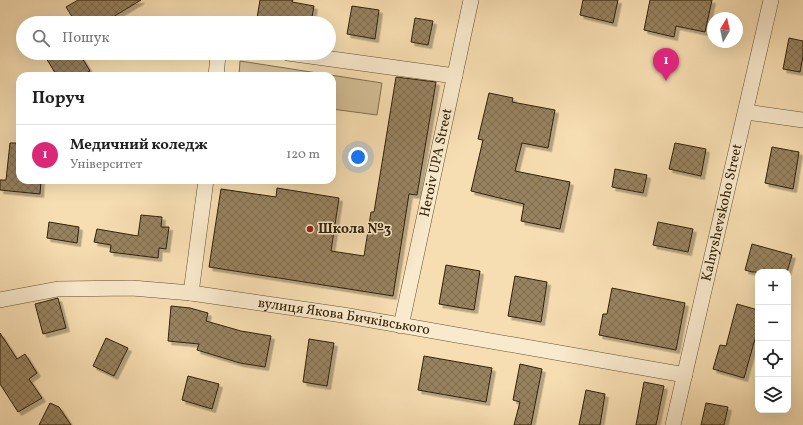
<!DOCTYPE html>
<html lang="uk">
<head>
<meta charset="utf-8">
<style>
	body { margin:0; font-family:Vollkorn,serif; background:#f6f6f6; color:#222 }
	.controls { position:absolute; right:12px; bottom:12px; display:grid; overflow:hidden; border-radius:8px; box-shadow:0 4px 16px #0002 }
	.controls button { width:36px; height:36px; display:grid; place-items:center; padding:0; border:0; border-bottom:1px solid #e0e0e0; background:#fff; color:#222; font:20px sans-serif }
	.compass { position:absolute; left:707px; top:12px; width:36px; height:36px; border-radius:50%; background:#fff; box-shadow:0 4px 16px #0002; rotate:9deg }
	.you { position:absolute; left:358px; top:157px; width:14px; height:14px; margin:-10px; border:3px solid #fff; border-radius:50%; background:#1a73e8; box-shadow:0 0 0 6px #1a73e833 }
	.badge { display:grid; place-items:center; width:26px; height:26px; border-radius:50%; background:#db2777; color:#fff; font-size:13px; font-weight:700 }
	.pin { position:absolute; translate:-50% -33px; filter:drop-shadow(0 1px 2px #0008) }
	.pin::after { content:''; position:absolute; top:21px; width:14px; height:12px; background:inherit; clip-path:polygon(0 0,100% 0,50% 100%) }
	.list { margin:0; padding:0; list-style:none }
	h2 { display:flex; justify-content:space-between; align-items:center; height:52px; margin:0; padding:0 16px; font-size:17px }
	h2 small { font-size:13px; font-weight:400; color:#767676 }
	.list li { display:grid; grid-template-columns:26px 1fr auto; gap:12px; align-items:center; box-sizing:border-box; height:60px; padding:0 16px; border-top:1px solid #e0e0e0 }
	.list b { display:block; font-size:15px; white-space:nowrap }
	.list p { margin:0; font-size:13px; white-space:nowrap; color:#767676 }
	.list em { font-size:13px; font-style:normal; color:#767676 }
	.icon { flex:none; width:22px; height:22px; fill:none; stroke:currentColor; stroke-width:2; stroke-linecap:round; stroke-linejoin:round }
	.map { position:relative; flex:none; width:803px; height:425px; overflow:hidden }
	.search { position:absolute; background:#fff; box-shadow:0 4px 16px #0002; left:16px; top:16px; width:320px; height:44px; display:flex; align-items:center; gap:10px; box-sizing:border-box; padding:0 14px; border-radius:22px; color:#767676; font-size:15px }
	.panel { position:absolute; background:#fff; box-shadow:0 4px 16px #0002; left:16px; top:72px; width:320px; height:112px; border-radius:12px }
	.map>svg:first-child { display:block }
	.grass { fill:#d5be95; stroke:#836f4e }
	.building { fill:url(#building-cross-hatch); stroke:#312007; filter:url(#shadow) }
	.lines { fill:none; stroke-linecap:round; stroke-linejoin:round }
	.minor-casing { stroke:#625032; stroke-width:16 }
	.minor { stroke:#faeacd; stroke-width:15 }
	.poi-dot { fill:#8f2418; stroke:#faeacd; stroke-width:1.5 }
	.labels { text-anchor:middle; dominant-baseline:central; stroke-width:3; stroke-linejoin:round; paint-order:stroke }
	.street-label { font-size:14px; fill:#312007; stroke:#faeacd }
	.poi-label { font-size:14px; font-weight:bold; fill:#312007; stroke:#faeacd; text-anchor:start }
</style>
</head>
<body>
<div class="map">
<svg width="803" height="425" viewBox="0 0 803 425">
	<defs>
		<pattern id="building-cross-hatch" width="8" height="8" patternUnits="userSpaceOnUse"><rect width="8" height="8" fill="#988360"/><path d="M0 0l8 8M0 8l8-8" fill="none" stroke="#7d6b4d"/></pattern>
		<filter id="shadow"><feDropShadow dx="3.5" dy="3.5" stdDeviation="0" flood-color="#0004"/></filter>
	</defs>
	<rect width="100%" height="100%" fill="#f7deb2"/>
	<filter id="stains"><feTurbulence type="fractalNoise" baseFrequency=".005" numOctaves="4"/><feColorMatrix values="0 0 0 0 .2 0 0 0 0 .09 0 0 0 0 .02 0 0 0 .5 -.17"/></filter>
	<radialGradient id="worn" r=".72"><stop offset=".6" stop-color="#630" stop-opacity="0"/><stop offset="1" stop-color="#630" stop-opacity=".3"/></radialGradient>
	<path class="grass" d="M240 61 382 83 377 115 332 109V76H239Z"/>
	<path class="building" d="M78 0H141L103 23H76L66 7Z
		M260 0H293L292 2 314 6 311 23H291L257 18Z
		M583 0H618L613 23 580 15Z
		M650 0H712L705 32 676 26 674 37 644 30Z
		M352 6 379 10 375 39 347 34Z
		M415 18 433 21 428 45 411 42Z
		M789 38 803 41V56L800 72 783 69Z
		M43 53H79L90 71 81 76H57Z
		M396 77 436 82 417 195 409 194 393 296 209 267 221 189 276 197 277 188 339 198 331 251 364 256 371 212H374Z
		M489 93 513 98 512 102 555 110 548 148 522 143 515 171 570 182 560 229 521 221 524 204 471 191 483 140 478 139Z
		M10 143H20V180H41L40 194 0 190V180H6Z
		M675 143 706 149 701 176 669 169Z
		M772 147 799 152 793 189 765 183Z
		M615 169 647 175 643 193 612 187Z
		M141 215 162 217 161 227H169L166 249 159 248 158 258 110 252 111 245 94 242 97 229 138 236Z
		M49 222 79 227 77 243 47 238Z
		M658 222 693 229 688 252 653 245Z
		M752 244 792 255 787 272H752L745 270Z
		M446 265 480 271 474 310 439 304Z
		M515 276 547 282 541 322 508 316Z
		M612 288 685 303 676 350 599 335 603 314H607Z
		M58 298 66 328 43 334 35 304Z
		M737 304 758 310V339H755L744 378 713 369 720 345 726 346Z
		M171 306 190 308 208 313 206 321 241 331 271 336 265 367 240 363 197 350 199 344 168 341Z
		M0 333 17 359 25 354 37 373 29 379 42 398 18 412 0 384Z
		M106 338 128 348 114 376 93 366Z
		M309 339 334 343 327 386 303 382Z
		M424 356 492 368 486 402 418 390Z
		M520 364 542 369 531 425H514L520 402 513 400Z
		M188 376 219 384 212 409 182 400Z
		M644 382 664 386 656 425H636Z
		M586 390 605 394 600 425H579Z
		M50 403 59 407 71 425H39Z
		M706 403 728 407 724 425H701Z"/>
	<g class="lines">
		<g class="minor-casing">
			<g id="minor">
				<path d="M288 53 455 76"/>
				<path d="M216 76 218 55 222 53"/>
				<path d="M746 112 803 120"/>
				<path d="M191 293 206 180"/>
				<path id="s1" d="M0 300 58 289 132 288 191 293 343 315 685 375"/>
				<path id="s2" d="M401 326 471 0"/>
				<path id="s3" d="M673 425 771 0"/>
			</g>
		</g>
		<use href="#minor" class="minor"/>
	</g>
	<circle class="poi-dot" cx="310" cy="229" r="4"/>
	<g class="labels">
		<g class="street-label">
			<text stroke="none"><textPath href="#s2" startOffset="167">Heroiv UPA Street</textPath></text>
			<text stroke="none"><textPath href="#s3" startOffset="218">Kalnyshevskoho Street</textPath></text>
			<text stroke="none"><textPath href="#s1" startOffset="347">вулиця Якова Бичківського</textPath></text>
		</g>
		<g class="poi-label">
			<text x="318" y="229">Школа №3</text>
		</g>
	</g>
	<rect width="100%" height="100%" filter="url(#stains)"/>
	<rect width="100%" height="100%" fill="url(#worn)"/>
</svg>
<div class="controls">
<button>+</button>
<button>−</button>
<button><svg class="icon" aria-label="locate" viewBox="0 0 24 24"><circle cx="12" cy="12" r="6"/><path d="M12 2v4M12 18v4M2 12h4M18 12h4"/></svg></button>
<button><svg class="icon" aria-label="layers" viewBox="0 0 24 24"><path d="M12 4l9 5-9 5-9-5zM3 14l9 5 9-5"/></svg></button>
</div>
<svg class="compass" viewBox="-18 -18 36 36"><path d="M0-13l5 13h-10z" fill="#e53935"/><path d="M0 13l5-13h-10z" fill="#767676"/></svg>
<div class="you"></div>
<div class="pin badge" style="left:666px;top:81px">1</div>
<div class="search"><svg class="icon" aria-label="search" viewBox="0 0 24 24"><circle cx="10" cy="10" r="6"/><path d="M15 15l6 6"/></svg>Пошук</div>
<section class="panel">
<h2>Поруч<small></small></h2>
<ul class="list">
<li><span class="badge">1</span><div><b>Медичний коледж</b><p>Університет</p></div><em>120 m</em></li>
</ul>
</section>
</div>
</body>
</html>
